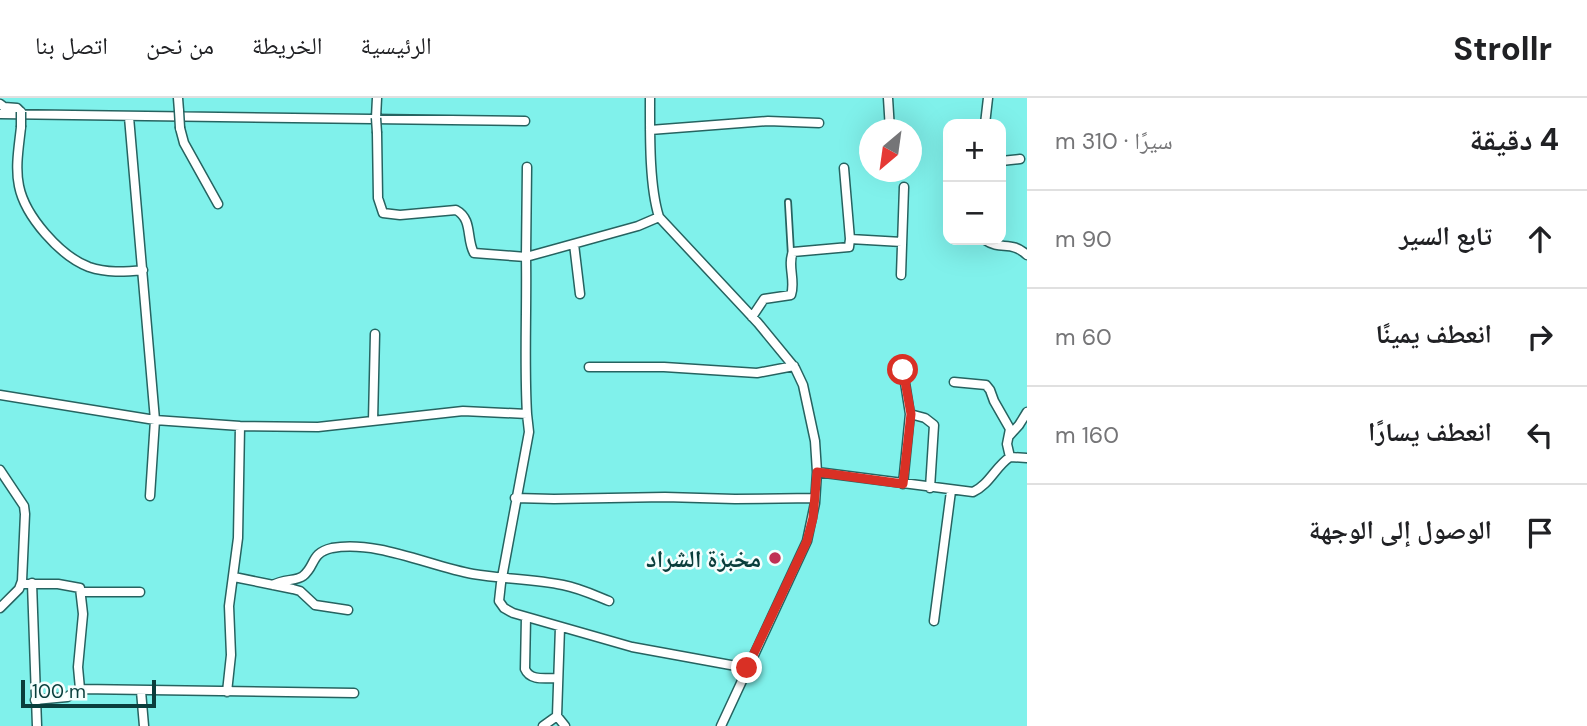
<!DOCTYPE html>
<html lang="ar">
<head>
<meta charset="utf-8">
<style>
	body { margin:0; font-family:"DM Sans","Noto Naskh Arabic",sans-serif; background:#f6f6f6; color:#202124; direction:rtl }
	.controls { position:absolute; right:21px; top:21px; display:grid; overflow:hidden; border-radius:14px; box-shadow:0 7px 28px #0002 }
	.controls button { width:63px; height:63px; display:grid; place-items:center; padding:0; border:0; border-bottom:2px solid #e0e0e0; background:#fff; color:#202124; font:35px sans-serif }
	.compass { position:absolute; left:859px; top:21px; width:63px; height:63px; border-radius:50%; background:#fff; box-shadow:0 7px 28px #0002; rotate:209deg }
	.scale { position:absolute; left:21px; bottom:18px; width:135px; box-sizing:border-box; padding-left:7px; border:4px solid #0a3e3c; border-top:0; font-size:19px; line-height:24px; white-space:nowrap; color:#0a3e3c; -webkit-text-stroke:5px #f4fefd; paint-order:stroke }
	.stop { position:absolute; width:21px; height:21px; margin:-16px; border:5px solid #d93025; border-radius:50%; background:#fff }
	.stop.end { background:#d93025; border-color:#fff; box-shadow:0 2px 7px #0008 }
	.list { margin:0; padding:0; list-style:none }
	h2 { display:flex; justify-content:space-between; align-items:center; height:91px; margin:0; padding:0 28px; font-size:30px }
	h2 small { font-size:23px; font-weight:400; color:#757577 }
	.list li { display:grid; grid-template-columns:46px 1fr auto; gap:21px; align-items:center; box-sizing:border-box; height:98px; padding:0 28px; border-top:2px solid #e0e0e0 }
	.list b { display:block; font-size:26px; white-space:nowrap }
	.list em { font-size:23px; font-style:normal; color:#757577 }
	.icon { flex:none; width:38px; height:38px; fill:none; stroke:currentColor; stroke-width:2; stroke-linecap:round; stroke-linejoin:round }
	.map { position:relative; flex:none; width:1027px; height:628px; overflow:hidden; direction:ltr }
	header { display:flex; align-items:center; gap:42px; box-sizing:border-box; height:98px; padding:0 35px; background:#fff; border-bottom:2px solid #e0e0e0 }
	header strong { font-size:33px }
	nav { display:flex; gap:38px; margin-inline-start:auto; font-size:24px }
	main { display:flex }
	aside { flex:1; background:#fff }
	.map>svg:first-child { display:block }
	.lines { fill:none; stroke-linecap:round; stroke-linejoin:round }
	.service-casing { stroke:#266360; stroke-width:8 }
	.minor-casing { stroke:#266360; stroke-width:11 }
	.service { stroke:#fff; stroke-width:4.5 }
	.minor { stroke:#fff; stroke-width:8 }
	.minor-bridge-casing { stroke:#266360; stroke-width:11; stroke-linecap:butt }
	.minor-bridge { stroke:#fff; stroke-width:8 }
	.route { stroke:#d93025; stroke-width:9 }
	.poi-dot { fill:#bf3054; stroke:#f4fefd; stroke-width:2.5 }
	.labels { text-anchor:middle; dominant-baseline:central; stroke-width:5; stroke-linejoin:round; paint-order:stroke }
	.poi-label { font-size:24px; font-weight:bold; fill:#0a3e3c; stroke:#f4fefd; text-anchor:end }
</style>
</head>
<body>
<header>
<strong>Strollr</strong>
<nav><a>الرئيسية</a><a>الخريطة</a><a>من نحن</a><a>اتصل بنا</a></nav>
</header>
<main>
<aside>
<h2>4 دقيقة<small>سيرًا · 310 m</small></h2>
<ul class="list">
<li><svg class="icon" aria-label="ahead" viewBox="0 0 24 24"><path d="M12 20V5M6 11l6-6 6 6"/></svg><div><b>تابع السير</b></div><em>90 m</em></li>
<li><svg class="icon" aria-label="right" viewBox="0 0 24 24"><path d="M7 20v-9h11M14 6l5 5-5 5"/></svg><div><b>انعطف يمينًا</b></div><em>60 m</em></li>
<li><svg class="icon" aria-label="left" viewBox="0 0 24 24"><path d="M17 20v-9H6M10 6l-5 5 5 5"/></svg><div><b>انعطف يسارًا</b></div><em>160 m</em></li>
<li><svg class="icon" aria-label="arrive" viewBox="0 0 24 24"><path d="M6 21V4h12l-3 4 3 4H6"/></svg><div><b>الوصول إلى الوجهة</b></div></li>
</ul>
</aside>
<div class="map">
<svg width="1027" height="628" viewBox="0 0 1027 628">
	<rect width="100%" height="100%" fill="#80f1eb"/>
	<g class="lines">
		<g class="service-casing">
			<path id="service" d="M788 104 791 156"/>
		</g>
		<g class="minor-casing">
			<path id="minor" d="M178 0 179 13
				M650 0C650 35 649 87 659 119L758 225 795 270 803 287 815 343 817 374 815 405 807 443 721 628
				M888 0 890 32
				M0 6 4 9 17 10 21 14
				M0 16 525 23
				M129 19 155 322 150 398
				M376 20 377 0
				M985 26 988 0
				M21 29C19 48 15 69 19 88 25 118 60 158 89 169 107 175 124 174 143 172
				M180 30 184 45 218 106
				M650 32 768 23 819 25
				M377 35 378 100 383 115 400 117 456 112C473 121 466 141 474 155L526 159 527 69
				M1001 63 1020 61
				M850 141 902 144
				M985 142C1001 153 1011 142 1027 157
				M574 146 580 196
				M901 177 904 89
				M752 219 764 201 791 197C796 183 787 167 793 154L849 149 850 141 844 70
				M589 269H664L757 275 794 268
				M903 272 910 316 925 320 934 327 930 390
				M954 284 986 287 990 292 994 303 1010 331 1007 346 1010 359
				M0 297 155 322 240 328 318 329 463 313 527 316 529 334 501 485 499 503 504 510 513 515 632 549 747 570
				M527 316C524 264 527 211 526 159L638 128 659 119
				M373 323 375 236
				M1009 338 1019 327 1027 314
				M0 372 24 408 25 416 22 483 19 491 0 510
				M817 374 973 394C990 386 995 369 1010 359L1027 360
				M903 386 910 316
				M515 400 554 401 665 399 735 401 815 400
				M234 479 293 491 300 493 315 507 348 512
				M32 485 37 628
				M21 486H58L80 490 83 516 78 569 80 591 354 595
				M273 487C283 481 297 483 303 478 316 468 310 455 332 450 377 442 429 468 473 476 503 481 534 481 563 487 579 490 594 497 609 503
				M82 494H140
				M526 519 525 571C530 583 545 580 557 580
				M934 523 951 393
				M141 593 144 628
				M227 594 231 557 229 508 238 440 240 328
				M35 602 67 599 80 591
				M557 618 565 628
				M543 628 557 618 560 529"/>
		</g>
		<use href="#service" class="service"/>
		<use href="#minor" class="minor"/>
		<g class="minor-bridge-casing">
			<path id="minor-bridge" d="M179 13 180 30
				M21 14V29
				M376 20 377 35"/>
		</g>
		<use href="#minor-bridge" class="minor-bridge"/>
	</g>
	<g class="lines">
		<path class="route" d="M747 570 807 443 813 420 817 374 903 386 911 316 903 272"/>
	</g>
	<circle class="poi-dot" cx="775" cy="460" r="7"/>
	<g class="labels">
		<g class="poi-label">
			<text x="761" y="460">مخبزة الشراد</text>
		</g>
	</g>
</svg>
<div class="controls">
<button>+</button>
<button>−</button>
</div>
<svg class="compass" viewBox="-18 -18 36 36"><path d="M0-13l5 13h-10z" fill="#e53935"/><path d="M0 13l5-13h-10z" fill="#757577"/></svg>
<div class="scale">100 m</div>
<div class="stop" style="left:903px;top:272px"></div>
<div class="stop end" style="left:747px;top:570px"></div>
</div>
</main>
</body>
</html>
